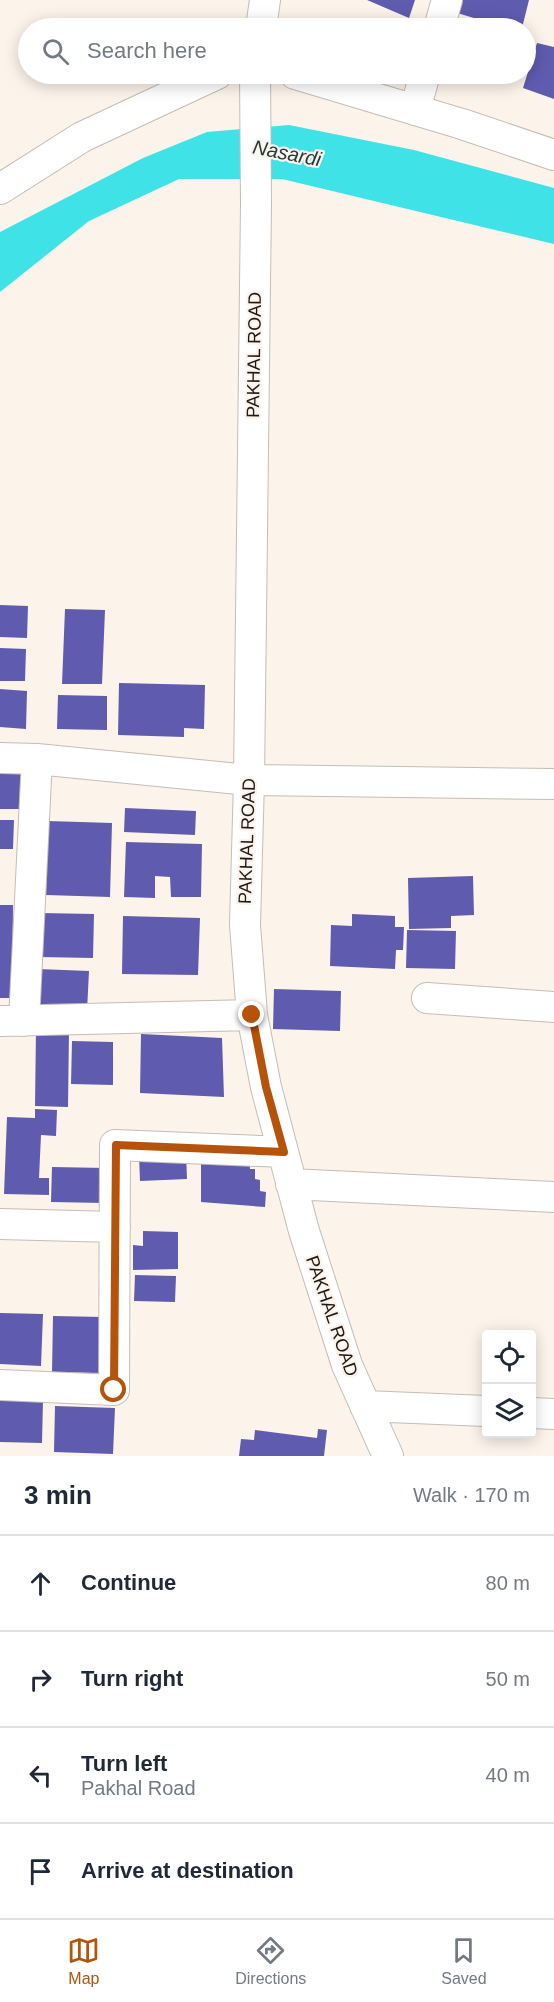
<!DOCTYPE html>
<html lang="en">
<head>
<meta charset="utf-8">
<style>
	body { margin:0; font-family:Helvetica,sans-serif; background:#f2f2f3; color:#1f2937 }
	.controls { position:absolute; right:18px; bottom:18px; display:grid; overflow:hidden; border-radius:6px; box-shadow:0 3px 15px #0003 }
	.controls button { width:54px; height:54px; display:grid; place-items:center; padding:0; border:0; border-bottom:2px solid #e0e1e3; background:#fff; color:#1f2937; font:30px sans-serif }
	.stop { position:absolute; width:18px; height:18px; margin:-14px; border:4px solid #b45309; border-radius:50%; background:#fff }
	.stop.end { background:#b45309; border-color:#fff; box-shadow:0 2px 6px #0008 }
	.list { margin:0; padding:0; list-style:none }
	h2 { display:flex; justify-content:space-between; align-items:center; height:78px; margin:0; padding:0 24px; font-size:26px }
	h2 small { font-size:20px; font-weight:400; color:#747a83 }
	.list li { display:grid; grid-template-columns:39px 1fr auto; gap:18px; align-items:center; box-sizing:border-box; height:96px; padding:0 24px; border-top:2px solid #e0e1e3 }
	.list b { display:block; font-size:22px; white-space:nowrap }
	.list p { margin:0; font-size:20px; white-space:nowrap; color:#747a83 }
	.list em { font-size:20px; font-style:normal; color:#747a83 }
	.icon { flex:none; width:33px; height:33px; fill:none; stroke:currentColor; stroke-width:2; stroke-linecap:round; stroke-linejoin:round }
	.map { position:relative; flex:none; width:554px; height:1456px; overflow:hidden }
	.search { position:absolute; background:#fff; box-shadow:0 3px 15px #0003; left:18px; right:18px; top:18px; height:66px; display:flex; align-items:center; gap:15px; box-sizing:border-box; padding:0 21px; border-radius:33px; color:#747a83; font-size:22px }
	.sheet { height:462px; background:#fff }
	nav { display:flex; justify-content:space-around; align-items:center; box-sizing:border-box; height:84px; border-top:2px solid #e0e1e3; background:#fff; font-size:16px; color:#747a83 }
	nav a { display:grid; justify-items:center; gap:3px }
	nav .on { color:#b45309 }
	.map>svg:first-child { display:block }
	.water { fill:#3fe3e7 }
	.building { fill:#5f5baf }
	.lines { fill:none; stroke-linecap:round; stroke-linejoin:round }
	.minor-casing { stroke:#c5bdb5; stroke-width:32 }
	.minor { stroke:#fff; stroke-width:30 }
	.route { stroke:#b45309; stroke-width:8 }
	.labels { text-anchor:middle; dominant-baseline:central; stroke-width:4.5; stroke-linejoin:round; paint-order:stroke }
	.street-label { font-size:18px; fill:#1c1916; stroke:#fcf3eb }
	.water-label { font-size:20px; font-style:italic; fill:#223c3d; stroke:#fcf3eb }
</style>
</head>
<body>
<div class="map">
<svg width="554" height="1456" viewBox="0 0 554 1456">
	<rect width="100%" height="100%" fill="#fcf3eb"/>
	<path class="water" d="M289 125 414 150 554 188V244L282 179H179L89 221 0 292V232L143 158 207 132Z"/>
	<path class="building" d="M367 0H415L409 18Z
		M458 0H529L522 28H507L454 12Z
		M537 43 554 47V99L523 88Z
		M0 605 28 606 27 638 0 637Z
		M65 609 105 610 102 684H62Z
		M0 648 26 649 25 681H0Z
		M119 683 205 685 204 729 184 728V737L118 735Z
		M0 689 27 691 26 729 0 727Z
		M58 695 107 696V730L57 729Z
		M0 770 21 771 19 809H0Z
		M125 808 196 811 195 835 124 832Z
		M0 820H14L13 849H0Z
		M48 821 112 823 110 897 46 895Z
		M126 842 202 844 201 897H171L170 877 155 876V898L124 897Z
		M473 876 474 915 451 916V928L409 929 408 878Z
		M0 905H13L12 998H0Z
		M40 913 94 914 93 958 39 957Z
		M352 914 395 916V927H404L403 950H396L395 969 330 966 331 925 352 926Z
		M123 916 200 918 198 975 122 974Z
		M407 930 456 931 455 969 406 968Z
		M38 969 89 971 87 1011 37 1008Z
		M274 989 341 991 340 1031 273 1029Z
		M36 1029 69 1030 68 1107 35 1106Z
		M141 1034 222 1038 224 1097 140 1093Z
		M72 1041 113 1042V1085L71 1084Z
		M35 1109 57 1110 56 1136 41 1135 39 1178H49V1195L4 1194 7 1117 35 1118Z
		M186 1153 187 1179 140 1181 139 1155Z
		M201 1153 249 1155 250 1169H255V1179L260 1180V1191L266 1192 265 1207 201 1202Z
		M52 1167 106 1168 105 1203 51 1202Z
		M143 1231 178 1232V1269L133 1270V1245L143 1246Z
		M135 1275 176 1276 175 1302 134 1301Z
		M0 1313 43 1314 41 1366 0 1364Z
		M53 1316 104 1317 103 1373 52 1372Z
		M0 1400H43L42 1443 0 1442Z
		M55 1406 115 1408 113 1454 54 1452Z
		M318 1429 327 1430 324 1456H239L241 1439 254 1440 255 1430 317 1438Z"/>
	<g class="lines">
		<g class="minor-casing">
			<path id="minor" d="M261 28 265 0
				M439 28 447 0
				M255 74 256 204 249 780 245 925 252 1015 266 1087 304 1231 347 1365 388 1456
				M295 74 462 124 554 155
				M415 110 425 74
				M0 189 82 137 217 74
				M0 758 37 759 249 780 554 784
				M427 998 554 1007
				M0 1021 252 1015
				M24 1021 37 759
				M291 1184 554 1197
				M0 1224 115 1227
				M0 1385 114 1390 115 1145 283 1152
				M365 1406 486 1411
				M532 1413 554 1414"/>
		</g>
		<use href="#minor" class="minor"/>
	</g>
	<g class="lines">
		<path class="route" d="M114 1390 116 1145 284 1152 266 1087 252 1015"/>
	</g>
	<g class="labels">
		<g class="street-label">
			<text transform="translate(254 355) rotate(-89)">PAKHAL ROAD</text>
			<text transform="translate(247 841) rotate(-88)">PAKHAL ROAD</text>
			<text transform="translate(332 1316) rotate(71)">PAKHAL ROAD</text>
		</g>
		<g class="water-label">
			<text transform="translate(287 153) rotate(11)">Nasardi</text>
		</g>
	</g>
</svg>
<div class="controls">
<button><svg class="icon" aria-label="locate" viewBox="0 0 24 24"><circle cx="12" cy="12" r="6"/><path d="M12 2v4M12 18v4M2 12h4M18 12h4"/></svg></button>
<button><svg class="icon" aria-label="layers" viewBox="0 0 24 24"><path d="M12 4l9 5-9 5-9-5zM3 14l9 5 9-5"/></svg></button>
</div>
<div class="stop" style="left:114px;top:1390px"></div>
<div class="stop end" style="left:252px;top:1015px"></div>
<div class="search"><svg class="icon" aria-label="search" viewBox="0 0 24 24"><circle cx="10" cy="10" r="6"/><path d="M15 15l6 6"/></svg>Search here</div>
</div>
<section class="sheet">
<h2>3 min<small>Walk · 170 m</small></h2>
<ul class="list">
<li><svg class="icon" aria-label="ahead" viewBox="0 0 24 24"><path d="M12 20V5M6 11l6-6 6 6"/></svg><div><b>Continue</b></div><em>80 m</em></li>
<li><svg class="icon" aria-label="right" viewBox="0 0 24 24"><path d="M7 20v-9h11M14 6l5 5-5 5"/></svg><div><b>Turn right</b></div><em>50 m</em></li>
<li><svg class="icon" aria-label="left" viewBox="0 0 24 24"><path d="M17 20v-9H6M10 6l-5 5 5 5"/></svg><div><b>Turn left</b><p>Pakhal Road</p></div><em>40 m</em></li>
<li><svg class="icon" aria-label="arrive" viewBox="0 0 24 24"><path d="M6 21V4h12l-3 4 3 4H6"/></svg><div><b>Arrive at destination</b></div></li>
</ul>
</section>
<nav>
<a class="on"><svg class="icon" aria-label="map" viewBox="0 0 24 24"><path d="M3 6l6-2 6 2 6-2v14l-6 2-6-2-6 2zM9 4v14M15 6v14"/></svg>Map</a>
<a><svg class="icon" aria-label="directions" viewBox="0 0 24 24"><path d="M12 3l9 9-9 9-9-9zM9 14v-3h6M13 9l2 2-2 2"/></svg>Directions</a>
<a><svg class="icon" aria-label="saved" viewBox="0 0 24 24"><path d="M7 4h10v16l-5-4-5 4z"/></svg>Saved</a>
</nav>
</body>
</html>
